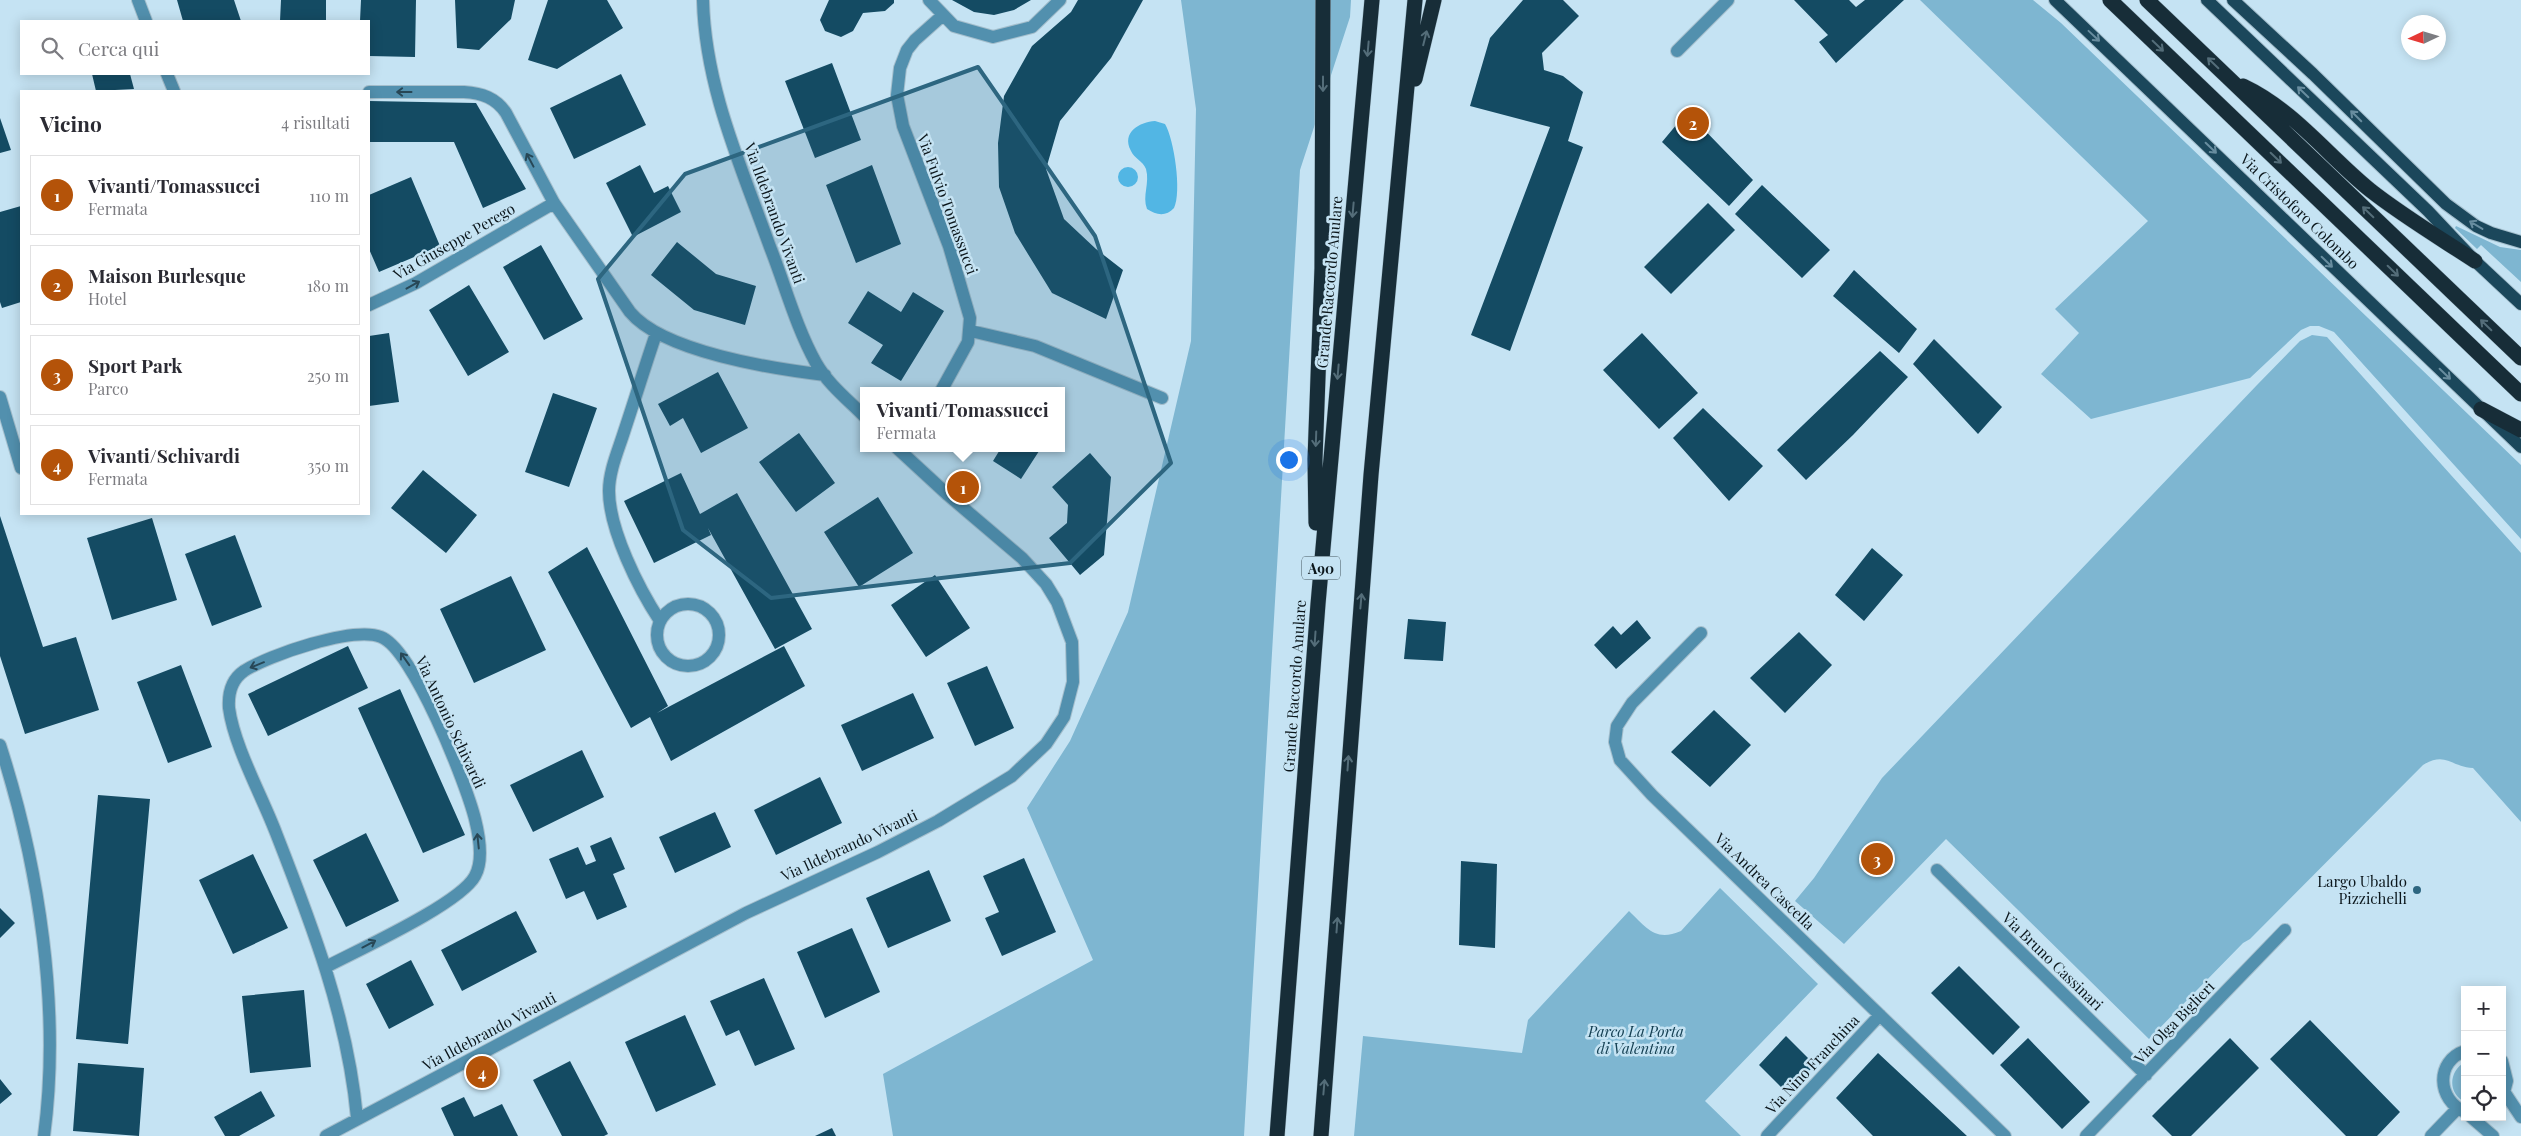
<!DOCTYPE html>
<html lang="it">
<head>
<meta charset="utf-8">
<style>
	body { margin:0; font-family:"Playfair Display",serif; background:#f7f7f7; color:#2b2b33 }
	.controls { position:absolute; right:15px; bottom:15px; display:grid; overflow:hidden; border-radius:0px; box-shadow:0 2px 12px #0003 }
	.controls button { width:45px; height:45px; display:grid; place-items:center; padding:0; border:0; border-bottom:1px solid #e1e1e2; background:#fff; color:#2b2b33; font:25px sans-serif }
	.compass { position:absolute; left:2401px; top:15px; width:45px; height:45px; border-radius:50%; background:#fff; box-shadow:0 2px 12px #0003; rotate:266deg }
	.you { position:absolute; left:1288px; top:459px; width:18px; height:18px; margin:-12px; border:4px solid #fff; border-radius:50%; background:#1a73e8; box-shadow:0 0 0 8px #1a73e833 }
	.badge { display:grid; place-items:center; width:32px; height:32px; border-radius:50%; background:#b45309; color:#fff; font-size:16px; font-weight:700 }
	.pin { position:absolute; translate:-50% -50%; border:2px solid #fff; box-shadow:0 1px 5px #0006 }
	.popup { position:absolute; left:860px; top:387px; width:205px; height:65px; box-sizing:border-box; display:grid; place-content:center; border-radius:0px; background:#fff; filter:drop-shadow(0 1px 4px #0005); font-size:16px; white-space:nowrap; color:#7c7c81 }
	.popup b { font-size:19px; color:#2b2b33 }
	.popup::after { content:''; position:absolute; left:50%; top:100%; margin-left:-10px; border:10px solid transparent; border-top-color:#fff }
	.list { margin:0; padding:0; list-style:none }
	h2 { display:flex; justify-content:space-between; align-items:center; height:65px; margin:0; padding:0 20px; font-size:21px }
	h2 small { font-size:16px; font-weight:400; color:#7c7c81 }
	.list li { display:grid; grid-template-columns:32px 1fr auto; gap:15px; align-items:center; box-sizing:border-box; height:80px; margin:0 10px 10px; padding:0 10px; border:1px solid #e1e1e2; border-radius:0px }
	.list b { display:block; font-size:19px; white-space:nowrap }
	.list p { margin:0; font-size:16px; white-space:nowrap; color:#7c7c81 }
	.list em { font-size:16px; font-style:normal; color:#7c7c81 }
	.icon { flex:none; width:28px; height:28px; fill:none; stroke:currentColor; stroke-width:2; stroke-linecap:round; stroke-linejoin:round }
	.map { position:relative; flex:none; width:2521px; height:1136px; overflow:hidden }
	.search { position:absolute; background:#fff; box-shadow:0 2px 12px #0003; left:20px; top:20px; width:350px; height:55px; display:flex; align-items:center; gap:12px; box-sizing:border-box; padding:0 18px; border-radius:0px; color:#7c7c81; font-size:19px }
	.panel { position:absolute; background:#fff; box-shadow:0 2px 12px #0003; left:20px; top:90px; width:350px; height:425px; border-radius:0px }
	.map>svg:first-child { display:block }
	.green { fill:#7eb6d1 }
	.water { fill:#52b6e4 }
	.building { fill:#144b63 }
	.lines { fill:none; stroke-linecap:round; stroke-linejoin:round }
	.minor-casing { stroke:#a4becc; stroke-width:14 }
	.major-casing { stroke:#a4becc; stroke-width:14 }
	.highway-casing { stroke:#a4becc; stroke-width:16 }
	.minor { stroke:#5290ae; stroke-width:12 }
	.major { stroke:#1b475b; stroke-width:12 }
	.highway { stroke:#172d38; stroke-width:15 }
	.oneway { stroke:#688d9f }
	.oneway2 { stroke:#546d79 }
	.oneway3 { stroke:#274756 }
	.marked { fill:#2d6680; fill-opacity:0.2; stroke:#2d6680; stroke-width:4; stroke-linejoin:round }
	.poi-dot { fill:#2d6680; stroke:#c5e3f3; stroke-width:2 }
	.labels { text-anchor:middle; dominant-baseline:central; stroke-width:5; stroke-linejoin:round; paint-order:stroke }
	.shield { fill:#c5e3f3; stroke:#43545c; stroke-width:1 }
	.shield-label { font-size:14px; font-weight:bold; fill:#0b161b }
	.street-label { font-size:15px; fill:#0b161b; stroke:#c5e3f3 }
	.poi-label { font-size:15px; fill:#0b161b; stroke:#c5e3f3; text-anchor:end }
	.park-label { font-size:15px; font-style:italic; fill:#154053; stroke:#c5e3f3 }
</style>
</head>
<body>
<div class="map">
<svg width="2521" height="1136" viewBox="0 0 2521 1136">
	<rect width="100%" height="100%" fill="#c5e3f3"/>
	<path class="green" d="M1181 0H1351L1350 17 1300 170 1244 1136H893L883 1074 1093 960 1027 808 1070 741 1128 612 1191 341 1196 109Z
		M1920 0H2033L2061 23 2521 465V539L2334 332 2319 326H2310L2301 330 2250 378 2091 419 2041 374 2079 333 2055 309 2148 221Z
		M2456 226 2500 247 2521 250V282L2481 245 2477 249 2455 228Z
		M2312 335 2327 337 2521 553V822L2473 768C2451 767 2446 751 2423 765L2250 939 2243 943 2149 1039 1946 839 1844 944 1795 901 1814 878 1882 778 2257 385 2300 341Z
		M1720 888 1818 984 1705 1101 1741 1136H1354L1363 1036 1522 1053 1528 1020 1629 911C1647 928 1655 942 1681 931Z
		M2465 1062V1102C2447 1093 2449 1071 2465 1062Z"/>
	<path class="water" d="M1155 121 1165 124C1174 139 1182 192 1174 208 1166 217 1156 215 1147 209 1142 196 1150 183 1146 169 1143 161 1134 158 1131 151 1121 132 1140 122 1155 121Z
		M1118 177a10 10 0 1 1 20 0a10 10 0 1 1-20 0Z"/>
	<path class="building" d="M177 0H234L241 21H183Z
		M281 0H326V21H280Z
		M361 0H416L415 57 369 56V21H360Z
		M455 0H515L511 19 479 50 457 48Z
		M548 0H607L623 28 557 69 528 60Z
		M829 0H894V3L885 11 863 13 853 31 841 37 825 31 820 20Z
		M952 0H1031L1014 10 994 15 974 12Z
		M1078 0H1143L1111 58 1060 121 1046 169 1064 219 1096 249 1123 270 1106 319 1052 293 1015 233 999 187 998 143 1004 96 1032 46 1071 12Z
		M1523 0H1563L1579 16 1542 53 1544 70 1563 76 1583 92 1568 141 1583 147 1510 351 1471 335 1550 127 1470 106 1490 38Z
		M1794 0H1849L1856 7 1865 0H1904L1836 63 1819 42 1828 35Z
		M832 63 861 140 815 158 785 81Z
		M92 74H130L134 89 96 91Z
		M621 74 646 125 574 159 550 108Z
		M369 101 476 103 526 189 483 208 454 142H369Z
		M1687 112 1753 180 1729 206 1662 142Z
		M0 118 11 150 0 153Z
		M640 165 654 193 668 186 681 212 633 237 606 183Z
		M872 165 901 244 856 263 826 185Z
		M411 177 440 246 379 272 369 249V195Z
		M1762 185 1830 250 1802 278 1735 214Z
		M1708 203 1735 230 1671 294 1644 267Z
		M21 206V302L2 308 0 302V212Z
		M677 242 716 274 756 286 745 325 694 310 651 275Z
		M541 245 583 319 544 340 503 267Z
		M1854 270 1917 329 1899 353 1833 296Z
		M469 285 509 352 468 376 429 310Z
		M868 291 901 312 913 292 944 311 901 381 871 363 883 345 848 323Z
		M389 333 399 402 369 406V336Z
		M1642 333 1698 393 1659 429 1603 370Z
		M1934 339 2002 407 1978 434 1913 364Z
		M1880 351 1908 377 1853 435 1806 480 1777 450Z
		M718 372 748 428 701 453 683 418 670 426 658 404Z
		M553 393 597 408 569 487 525 472Z
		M1703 408 1763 466 1729 501 1673 438Z
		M799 433 835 483 796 512 759 462Z
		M1001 448H1041L1021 479 993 461Z
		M1090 453 1111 477 1104 555 1080 575 1049 538 1067 523 1068 505 1052 487Z
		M423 470 477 515 446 553 391 508Z
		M681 473 700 514 737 493 812 629 775 649 708 528 711 535 654 563 624 501Z
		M878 497 913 553 859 587 824 532Z
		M0 516 43 647 76 637 99 710 25 734 0 656Z
		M152 518 177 600 112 620 87 538Z
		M235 535 262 607 212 626 185 554Z
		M587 547 668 706 657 713 784 646 805 686 671 761 650 717 631 728 548 572Z
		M1872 548 1903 575 1864 621 1835 595Z
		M935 575 970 628 926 657 891 605Z
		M511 576 546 650 474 683 440 609Z
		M1408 619 1446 622 1443 661 1404 659Z
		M1637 620 1651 638 1616 669 1594 645 1613 626 1621 635Z
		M1799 632 1832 665 1785 713 1750 678Z
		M348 646 368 688 268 736 248 694Z
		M181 665 212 747 168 763 137 682Z
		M987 666 1014 728 975 746 947 683Z
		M400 689 465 835 423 853 358 708Z
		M913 693 934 738 862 771 841 725Z
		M1714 710 1751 745 1710 787 1671 752Z
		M582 750 604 797 533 832 510 785Z
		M820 777 842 823 776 855 754 810Z
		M98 795 150 799 128 1044 76 1039Z
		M715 812 731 847 675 873 659 837Z
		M366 833 399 901 346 927 313 860Z
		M611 837 625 869 613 874 627 907 597 920 584 891 566 899 549 859 578 847 586 865 596 861 590 846Z
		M253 854 288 928 233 954 199 880Z
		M1024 858 1056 932 1002 956 985 918 999 912 983 876Z
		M1461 861 1497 864 1495 948 1459 945Z
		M929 870 951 921 888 948 866 898Z
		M0 908 15 923 0 938Z
		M516 911 537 952 462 991 441 950Z
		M852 928 880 992 825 1018 797 952Z
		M411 960 434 1005 389 1029 366 984Z
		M1959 966 2020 1027 1993 1055 1931 993Z
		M764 978 795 1049 755 1066 739 1030 726 1036 710 1001Z
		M304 990 311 1067 250 1073 242 996Z
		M685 1015 716 1085 656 1112 625 1042Z
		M2310 1020 2400 1112 2377 1136H2346L2270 1059Z
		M1786 1036 1815 1065 1787 1093 1759 1065Z
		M2028 1038 2090 1102 2062 1129 2000 1065Z
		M2230 1038 2259 1068 2191 1136H2172L2152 1116Z
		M1878 1053 1967 1136H1873L1836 1098Z
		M570 1061 608 1134 604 1136H562L533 1080Z
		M78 1063 144 1068 139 1136 73 1131Z
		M0 1079 12 1094 0 1104Z
		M261 1091 275 1116 239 1136H225L214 1117Z
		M464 1097 474 1117 502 1104 518 1136H454L441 1108Z
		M832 1128 836 1136H815Z"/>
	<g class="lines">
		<g class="minor-casing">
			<path id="minor" d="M138 0 146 21
				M703 0C705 87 741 166 770 247 785 285 796 327 816 363 828 384 847 399 864 416
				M929 0 954 26 993 37 1032 27 1060 0
				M1677 51 1728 0
				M167 74 174 91
				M369 92H464C482 93 496 98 506 113L554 203 630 312C663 352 774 369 825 375
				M369 305 416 283 554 203
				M971 331 1035 346 1162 398
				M656 334C645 366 635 399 624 432 618 451 609 471 609 491 609 530 639 589 660 621
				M941 391 968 342 970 318 949 246 903 126 897 95 900 68 907 50 915 40 943 15
				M0 397 21 468
				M657 635a31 31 0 1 1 62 0a31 31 0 1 1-62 0Z
				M1701 633 1632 703 1617 726 1615 742 1620 760 1652 795 2005 1136
				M0 745C39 866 61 1009 44 1136
				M1937 870 2146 1075
				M326 967C358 950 460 904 475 876 484 860 479 835 475 819 466 783 413 649 381 637 353 626 269 655 244 671 231 680 228 693 229 708 234 746 262 796 276 833 312 925 348 1018 357 1118
				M2465 1051C2435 1061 2437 1100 2465 1112
				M2502 1061 2507 1081 2502 1100
				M2505 1093 2521 1117
				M2471 1117 2493 1136
				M326 1136 746 913 878 852 938 821 1012 776 1046 744 1064 717 1073 682 1072 642 1057 602 1046 584 1022 558 948 495 897 448
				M1767 1136 1880 1015
				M2086 1136 2285 930
				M2431 1136 2457 1109"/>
		</g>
		<g class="major-casing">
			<path id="major" d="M2055 0 2521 447
				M2207 0 2428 211 2475 261 2521 304
				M2233 0 2313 74 2446 204 2476 226 2491 233 2521 242"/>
		</g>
		<g class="highway-casing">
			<path id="highway" d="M2110 0 2521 394
				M2147 0 2521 358
				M1415 79 1434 0
				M2243 86C2294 110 2328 156 2370 190 2403 216 2440 238 2475 261
				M2481 409 2521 430
				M1316 523 1315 459 1322 268 1323 0
				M1277 1136 1318 604 1372 0
				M1321 1136 1371 475 1415 0"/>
		</g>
		<use href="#minor" class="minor"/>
		<use href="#major" class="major"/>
		<use href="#highway" class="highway"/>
	</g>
	<defs><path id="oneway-shaft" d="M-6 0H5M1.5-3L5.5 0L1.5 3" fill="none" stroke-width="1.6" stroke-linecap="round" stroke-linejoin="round" transform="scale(1.25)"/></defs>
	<g class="oneway">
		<use href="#oneway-shaft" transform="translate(2094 36) rotate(43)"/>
		<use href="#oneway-shaft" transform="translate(2303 92) rotate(-136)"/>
		<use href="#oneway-shaft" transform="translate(2356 116) rotate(-135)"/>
		<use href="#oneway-shaft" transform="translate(2211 148) rotate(44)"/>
		<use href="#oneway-shaft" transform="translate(2476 225) rotate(-149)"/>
		<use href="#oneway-shaft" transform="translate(2327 262) rotate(44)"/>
		<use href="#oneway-shaft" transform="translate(2445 374) rotate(44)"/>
	</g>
	<g class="oneway2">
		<use href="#oneway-shaft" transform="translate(1425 38) rotate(-76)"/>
		<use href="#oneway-shaft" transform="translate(2158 46) rotate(44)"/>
		<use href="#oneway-shaft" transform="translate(1368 49) rotate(95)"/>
		<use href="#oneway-shaft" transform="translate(2213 63) rotate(-136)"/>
		<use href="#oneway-shaft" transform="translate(1323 84) rotate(90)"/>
		<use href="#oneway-shaft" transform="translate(2276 158) rotate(44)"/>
		<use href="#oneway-shaft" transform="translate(1353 210) rotate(95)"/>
		<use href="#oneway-shaft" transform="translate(2368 212) rotate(-136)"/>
		<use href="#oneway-shaft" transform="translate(2393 271) rotate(44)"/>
		<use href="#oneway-shaft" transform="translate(2486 325) rotate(-136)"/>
		<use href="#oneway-shaft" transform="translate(1338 372) rotate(95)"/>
		<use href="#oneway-shaft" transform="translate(1316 439) rotate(92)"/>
		<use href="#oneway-shaft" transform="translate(1361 601) rotate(-85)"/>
		<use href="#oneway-shaft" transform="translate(1315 639) rotate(94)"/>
		<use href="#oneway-shaft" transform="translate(1348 763) rotate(-86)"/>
		<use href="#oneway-shaft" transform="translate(1337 925) rotate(-86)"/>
		<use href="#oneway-shaft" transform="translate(1324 1087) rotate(-85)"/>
	</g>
	<g class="oneway3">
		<use href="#oneway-shaft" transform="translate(404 92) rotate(180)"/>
		<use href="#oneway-shaft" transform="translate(530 160) rotate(-118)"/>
		<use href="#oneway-shaft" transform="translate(413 285) rotate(-29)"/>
		<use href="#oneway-shaft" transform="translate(405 659) rotate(-125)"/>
		<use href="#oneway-shaft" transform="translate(257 665) rotate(158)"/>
		<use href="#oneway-shaft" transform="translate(478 841) rotate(-96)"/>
		<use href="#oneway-shaft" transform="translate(369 944) rotate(-28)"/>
	</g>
	<path class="marked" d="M978 67 1095 236 1171 463 1070 563 771 598 683 530 598 279 685 174Z"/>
	<circle class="poi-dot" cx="2417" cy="890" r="5"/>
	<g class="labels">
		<rect class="shield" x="1302" y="556.5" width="38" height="23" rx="4"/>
		<g class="shield-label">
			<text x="1321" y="568">A90</text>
		</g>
		<g class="street-label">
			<text transform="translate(948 204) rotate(70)">Via Fulvio Tomassucci</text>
			<text transform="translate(2300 211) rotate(44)">Via Cristoforo Colombo</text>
			<text transform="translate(775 213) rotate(70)">Via Ildebrando Vivanti</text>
			<text transform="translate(454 241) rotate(-30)">Via Giuseppe Perego</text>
			<text transform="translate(1329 282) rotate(-85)">Grande Raccordo Anulare</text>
			<text transform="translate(1294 686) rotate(-86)">Grande Raccordo Anulare</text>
			<text transform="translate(451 722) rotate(65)">Via Antonio Schivardi</text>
			<text transform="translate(849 845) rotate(-25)">Via Ildebrando Vivanti</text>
			<text transform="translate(1765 881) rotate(44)">Via Andrea Cascella</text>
			<text transform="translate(2053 961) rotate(44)">Via Bruno Cassinari</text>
			<text transform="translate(2174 1022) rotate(-46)">Via Olga Biglieri</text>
			<text transform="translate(489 1031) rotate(-28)">Via Ildebrando Vivanti</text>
			<text transform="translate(1812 1064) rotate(-47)">Via Nino Franchina</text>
		</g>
		<g class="poi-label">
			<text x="2407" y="881">Largo Ubaldo<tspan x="2407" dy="17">Pizzichelli</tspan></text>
		</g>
		<g class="park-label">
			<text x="1636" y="1031">Parco La Porta<tspan x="1636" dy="17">di Valentina</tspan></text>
		</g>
	</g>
</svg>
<div class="controls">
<button>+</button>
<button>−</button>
<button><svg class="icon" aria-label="locate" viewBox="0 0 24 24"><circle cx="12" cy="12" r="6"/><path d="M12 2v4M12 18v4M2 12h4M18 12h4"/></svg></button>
</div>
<svg class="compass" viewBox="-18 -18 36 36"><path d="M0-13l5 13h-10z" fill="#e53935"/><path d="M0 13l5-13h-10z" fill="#7c7c81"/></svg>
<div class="you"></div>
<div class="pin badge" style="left:963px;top:487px">1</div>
<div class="popup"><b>Vivanti/Tomassucci</b>Fermata</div>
<div class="pin badge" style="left:1693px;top:123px">2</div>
<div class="pin badge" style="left:1877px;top:859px">3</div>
<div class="pin badge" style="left:482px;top:1072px">4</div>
<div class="search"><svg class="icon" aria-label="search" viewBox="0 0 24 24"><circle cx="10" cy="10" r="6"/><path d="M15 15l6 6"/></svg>Cerca qui</div>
<section class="panel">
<h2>Vicino<small>4 risultati</small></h2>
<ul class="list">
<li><span class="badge">1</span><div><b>Vivanti/Tomassucci</b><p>Fermata</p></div><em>110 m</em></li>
<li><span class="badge">2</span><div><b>Maison Burlesque</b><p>Hotel</p></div><em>180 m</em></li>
<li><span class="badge">3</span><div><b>Sport Park</b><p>Parco</p></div><em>250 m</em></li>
<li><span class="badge">4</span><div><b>Vivanti/Schivardi</b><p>Fermata</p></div><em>350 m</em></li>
</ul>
</section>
</div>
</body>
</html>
